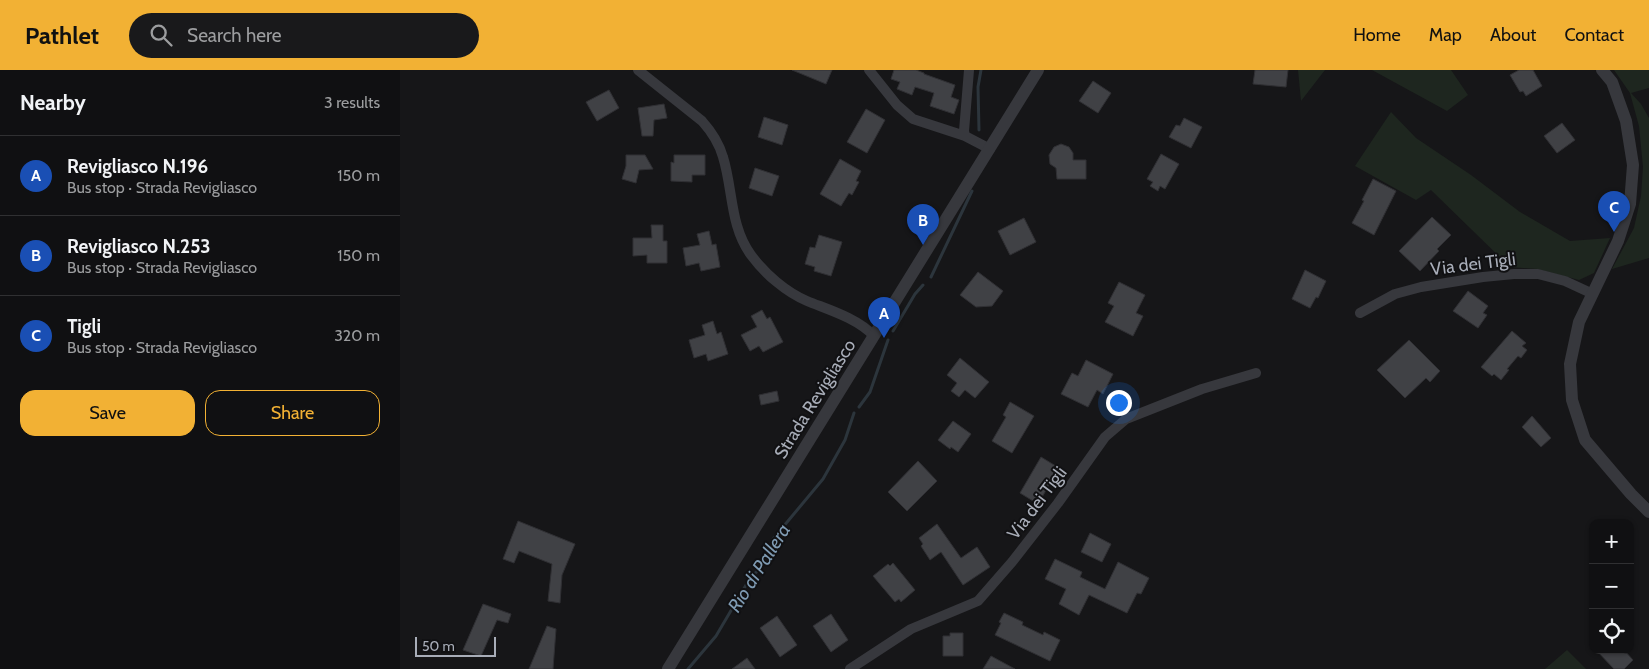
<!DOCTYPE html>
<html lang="en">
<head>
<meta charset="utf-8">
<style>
	body { margin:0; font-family:Cabin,sans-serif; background:#19191b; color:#f1f3f6 }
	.controls { position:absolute; right:15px; bottom:15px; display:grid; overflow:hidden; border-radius:10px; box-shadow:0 1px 4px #0004 }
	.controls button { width:45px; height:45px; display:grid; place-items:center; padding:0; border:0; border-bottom:1px solid #303032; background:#101012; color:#f1f3f6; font:25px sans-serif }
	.scale { position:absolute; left:15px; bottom:12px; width:81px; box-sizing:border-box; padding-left:5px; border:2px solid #a8adb8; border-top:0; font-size:14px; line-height:18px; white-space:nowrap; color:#a8adb8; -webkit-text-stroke:4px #111113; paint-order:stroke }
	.you { position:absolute; left:718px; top:332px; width:18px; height:18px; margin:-12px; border:4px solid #fff; border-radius:50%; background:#1a73e8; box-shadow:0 0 0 8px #1a73e833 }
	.badge { display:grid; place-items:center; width:32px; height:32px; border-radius:50%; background:#f2b134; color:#fff; font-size:16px; font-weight:700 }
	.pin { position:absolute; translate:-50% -41px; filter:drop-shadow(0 1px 2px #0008) }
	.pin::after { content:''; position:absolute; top:26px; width:18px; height:15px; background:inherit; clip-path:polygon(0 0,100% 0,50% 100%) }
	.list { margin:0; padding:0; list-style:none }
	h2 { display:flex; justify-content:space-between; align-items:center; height:65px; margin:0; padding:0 20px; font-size:21px }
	h2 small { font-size:16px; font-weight:400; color:#9c9d9f }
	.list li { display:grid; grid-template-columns:32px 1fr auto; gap:15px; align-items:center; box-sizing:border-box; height:80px; padding:0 20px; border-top:1px solid #303032 }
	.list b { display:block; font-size:19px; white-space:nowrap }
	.list p { margin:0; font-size:16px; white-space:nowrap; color:#9c9d9f }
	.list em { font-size:16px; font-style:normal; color:#9c9d9f }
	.actions { display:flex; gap:10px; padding:15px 20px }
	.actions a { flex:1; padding:11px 0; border:1px solid #f2b134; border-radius:15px; text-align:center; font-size:18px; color:#f2b134 }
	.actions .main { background:#f2b134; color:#111 }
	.icon { flex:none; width:28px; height:28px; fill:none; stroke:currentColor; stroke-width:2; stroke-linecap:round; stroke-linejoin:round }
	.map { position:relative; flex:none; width:1249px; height:599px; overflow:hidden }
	header { display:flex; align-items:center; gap:30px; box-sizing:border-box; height:70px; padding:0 25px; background:#f2b134; color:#111 }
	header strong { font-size:24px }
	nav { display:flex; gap:28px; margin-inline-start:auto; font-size:18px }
	.search { width:350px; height:45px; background:#19191b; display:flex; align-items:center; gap:12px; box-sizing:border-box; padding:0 18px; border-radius:28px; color:#9c9d9f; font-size:19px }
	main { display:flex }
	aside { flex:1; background:#101012 }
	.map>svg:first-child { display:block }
	.green { fill:#1e261f }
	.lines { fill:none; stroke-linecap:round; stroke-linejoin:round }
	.stream { stroke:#2c353c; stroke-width:3 }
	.building { fill:#404145; stroke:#303034 }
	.minor { stroke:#37383d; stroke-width:10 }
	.tertiary { stroke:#37383d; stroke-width:12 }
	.labels { text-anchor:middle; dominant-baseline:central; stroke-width:4; stroke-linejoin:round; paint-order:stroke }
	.street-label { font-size:18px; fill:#a8adb8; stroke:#111113 }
	.water-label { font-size:19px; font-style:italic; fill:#7f9bb3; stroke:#111113 }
</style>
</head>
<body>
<header>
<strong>Pathlet</strong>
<div class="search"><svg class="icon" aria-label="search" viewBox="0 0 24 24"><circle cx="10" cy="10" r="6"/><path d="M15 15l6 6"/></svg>Search here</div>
<nav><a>Home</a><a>Map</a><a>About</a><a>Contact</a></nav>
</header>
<main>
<aside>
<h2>Nearby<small>3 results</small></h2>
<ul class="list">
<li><span class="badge" style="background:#1a4fb4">A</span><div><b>Revigliasco N.196</b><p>Bus stop · Strada Revigliasco</p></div><em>150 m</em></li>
<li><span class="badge" style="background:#1a4fb4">B</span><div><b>Revigliasco N.253</b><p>Bus stop · Strada Revigliasco</p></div><em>150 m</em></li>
<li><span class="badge" style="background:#1a4fb4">C</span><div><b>Tigli</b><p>Bus stop · Strada Revigliasco</p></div><em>320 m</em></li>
</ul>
<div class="actions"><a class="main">Save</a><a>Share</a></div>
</aside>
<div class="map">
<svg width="1249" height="599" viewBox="0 0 1249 599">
	<rect width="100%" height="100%" fill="#161618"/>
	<path class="green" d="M898 0H925L901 31Z
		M972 0H1051L1068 25 1047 41Z
		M1214 0H1249V18L1231 23 1241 34 1249 48V188L1212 199 1234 158 1241 126 1243 97 1239 56 1230 23Z
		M991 42 1016 68 1071 105 1120 142 1170 171 1210 168 1194 203 1179 210 1137 199 1110 197 1031 120 1016 130 955 96Z
		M1167 580 1186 599H1145Z"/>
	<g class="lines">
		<path class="stream" d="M579 60 578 17 581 0
			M531 207 572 121
			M493 261 515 224 523 215
			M459 337 470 322 488 270
			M288 599 316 566 349 510 360 498 373 469 423 409 445 370 454 343"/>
	</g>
	<path class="building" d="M392 0H432L426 14Z
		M494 0H516L524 3V4L555 15 551 27 559 30 554 44 530 36 534 23 515 17 512 25 497 19 500 12 491 9Z
		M855 0H888L886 17 853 14Z
		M1119 0H1133L1142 16 1126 26 1123 21 1120 22 1110 5Z
		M693 11 711 23 698 43 679 31Z
		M209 20 219 38 197 51 186 32Z
		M264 34 267 48 254 50 253 66H242L238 38Z
		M466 39 485 50 467 83 447 72Z
		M364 47 388 55 382 75 358 67Z
		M784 48 802 57 791 78 769 67 776 55 780 56Z
		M1162 53 1175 70 1157 83 1144 66Z
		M661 74 669 77 673 83V90H686V109H657L656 98 650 94 649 85 654 77Z
		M761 84 779 94 765 119 760 116 758 121 750 116 753 112 747 109Z
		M226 85H245L253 99 239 100 236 113 222 109 226 96Z
		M274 85H305V105H292V112L271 111V92L274 93Z
		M440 89 461 101 456 111 459 112 452 125 449 123 441 136 420 124Z
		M355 98 379 106 372 126 349 118Z
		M973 109 996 121 974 165 952 153 964 131 962 130Z
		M1032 147 1051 165 1037 179 1039 181 1020 201 999 181Z
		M624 148 636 172 610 185 598 161Z
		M251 155H263V171H267V193H247V185L233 186V168H252Z
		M309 161 312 175 316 174 320 197 301 201 299 193 286 196 283 178 300 175 297 164Z
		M419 165 442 172 431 206 414 201 415 197 405 194 410 177 415 178Z
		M905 200 926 211 918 228 916 227 910 238 892 229Z
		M578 202 603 221 592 236 576 237 560 225Z
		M719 212 745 225 736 243 743 246 733 266 705 252 714 236 708 233Z
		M1068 221 1088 236 1083 243 1087 245 1078 258 1053 241Z
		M362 240 367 249 370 247 383 272 363 282 359 276 350 281 341 265 357 257 351 246Z
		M313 251 317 264 321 262 328 284 308 291 306 284 294 288 289 270 305 265 302 255Z
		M1112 261 1126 273 1122 276 1127 280 1121 288 1118 286 1107 299 1109 300 1101 310 1094 304 1092 306 1081 297Z
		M1009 270 1040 301 1030 312 1026 308 1005 328 977 300Z
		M560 288 589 312 575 328 565 320 559 327 551 321 557 313 547 305Z
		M686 290 713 304 703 324 697 320 688 337 661 324 672 303 678 306Z
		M377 321 379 331 361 335 359 325Z
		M610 332 634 346 612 383 592 371 606 347 603 345Z
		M1132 346 1151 368 1141 377 1122 357Z
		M553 351 571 364 558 382 551 377 550 379 538 370Z
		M641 387 659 398 638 434 620 423Z
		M518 391 537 411 507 441 488 422Z
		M118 451 175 474 162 505 160 533 148 531 152 494 119 481 114 493 103 489Z
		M537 454 561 488 577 477 590 497 563 515 541 482 530 490 521 476 523 474 519 468Z
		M690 463 711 474 702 492 681 482Z
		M655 489 682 502 680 507 705 519 718 492 749 508 741 524 737 523 727 543 689 525 679 545 659 534 666 519 645 509Z
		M493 493 515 520 501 532 499 529 495 532 473 506 488 494 490 496Z
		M83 534 111 544 108 553 97 550 81 586 63 580Z
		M604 543 623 552 622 555 643 565 644 562 660 570 650 591 595 565 601 553 599 552Z
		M431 544 448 570 431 582 413 556Z
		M377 546 397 575 380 587 360 558Z
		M147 556 156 559 153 599H129Z
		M550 563H563V586H543V566H550Z
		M1196 580H1224L1233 590 1224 599H1214Z
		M591 586 615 599H583Z
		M347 588 355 599H332Z"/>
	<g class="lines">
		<path class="minor" d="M238 0 302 51C311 61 319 73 323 87 333 119 330 157 351 185 365 204 386 222 407 231 429 240 457 248 474 266
			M469 0 497 35 513 49 565 66 590 79
			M565 66 564 61 569 0
			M960 243 995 224 1021 217 1083 207 1114 204H1138L1165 211 1193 224
			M450 599 511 559 578 531 612 492 658 433 705 367 726 349 802 319 856 303"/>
		<path class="tertiary" d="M1202 0 1212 12 1226 51 1233 95 1230 134 1218 171 1179 252 1170 294 1172 330 1185 370 1231 424 1249 442
			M268 599 638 0"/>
	</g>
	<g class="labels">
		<g class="street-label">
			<text transform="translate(1073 194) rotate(-7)">Via dei Tigli</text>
			<text transform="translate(415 329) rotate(-58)">Strada Revigliasco</text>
			<text transform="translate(637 433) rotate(-53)">Via dei Tigli</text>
		</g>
		<g class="water-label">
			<text transform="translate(359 498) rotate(-58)">Rio di Pallera</text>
		</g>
	</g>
</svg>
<div class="controls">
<button>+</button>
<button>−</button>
<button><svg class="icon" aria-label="locate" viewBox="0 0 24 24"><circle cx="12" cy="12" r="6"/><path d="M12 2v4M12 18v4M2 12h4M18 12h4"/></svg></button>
</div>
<div class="scale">50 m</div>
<div class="you"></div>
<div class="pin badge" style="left:484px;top:268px;background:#1a4fb4">A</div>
<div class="pin badge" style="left:523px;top:175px;background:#1a4fb4">B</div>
<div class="pin badge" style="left:1214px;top:162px;background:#1a4fb4">C</div>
</div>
</main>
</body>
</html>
